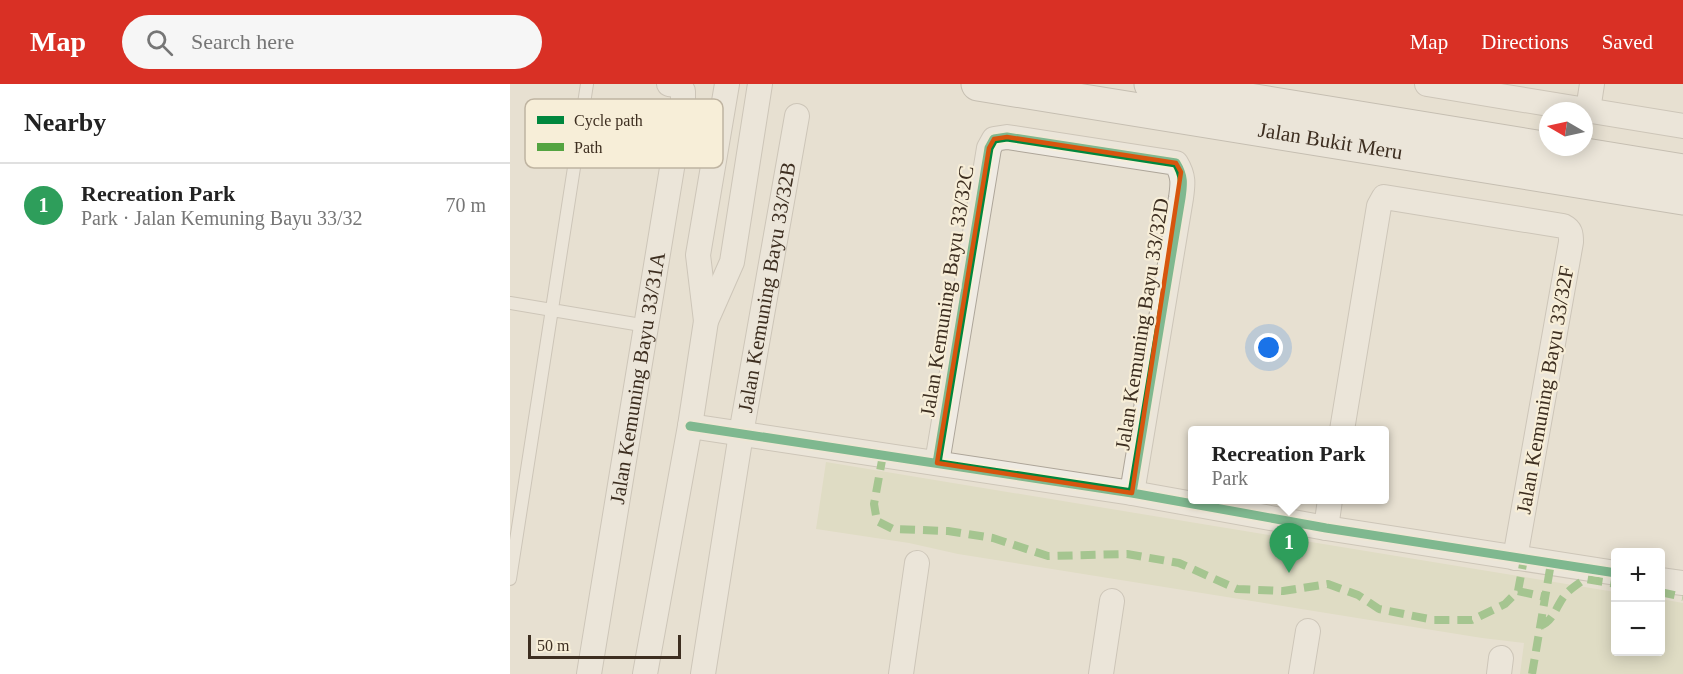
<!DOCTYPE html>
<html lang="en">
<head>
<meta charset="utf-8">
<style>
	body { margin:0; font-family:Georgia,serif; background:#f6f6f6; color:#222 }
	.controls { position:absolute; right:18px; bottom:18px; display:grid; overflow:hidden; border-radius:6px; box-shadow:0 3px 15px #0003 }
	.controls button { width:54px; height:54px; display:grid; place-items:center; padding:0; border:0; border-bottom:2px solid #e0e0e0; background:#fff; color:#222; font:30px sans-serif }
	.compass { position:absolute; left:1029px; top:18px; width:54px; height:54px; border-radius:50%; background:#fff; box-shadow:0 3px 15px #0003; rotate:279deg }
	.scale { position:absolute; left:18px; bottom:15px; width:153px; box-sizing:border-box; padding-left:6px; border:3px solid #3d2e20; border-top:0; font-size:16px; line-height:21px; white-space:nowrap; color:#3d2e20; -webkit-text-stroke:4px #f7eed8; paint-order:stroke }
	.you { position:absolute; left:759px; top:264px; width:21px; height:21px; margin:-15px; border:4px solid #fff; border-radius:50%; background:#1a73e8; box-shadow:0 0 0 9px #1a73e833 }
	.badge { display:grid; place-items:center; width:39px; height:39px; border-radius:50%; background:#d93025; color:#fff; font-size:20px; font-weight:700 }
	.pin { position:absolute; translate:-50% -50px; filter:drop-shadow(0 2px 3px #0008) }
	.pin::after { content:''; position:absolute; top:32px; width:21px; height:18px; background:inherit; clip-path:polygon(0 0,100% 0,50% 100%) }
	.popup { position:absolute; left:678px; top:342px; width:201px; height:78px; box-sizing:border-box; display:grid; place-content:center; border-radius:6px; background:#fff; filter:drop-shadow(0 2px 4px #0005); font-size:20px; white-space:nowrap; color:#767676 }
	.popup b { font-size:22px; color:#222 }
	.popup::after { content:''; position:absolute; left:50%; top:100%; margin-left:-12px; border:12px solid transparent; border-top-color:#fff }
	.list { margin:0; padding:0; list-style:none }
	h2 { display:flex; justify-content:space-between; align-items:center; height:78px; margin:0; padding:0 24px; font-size:26px }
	h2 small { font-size:20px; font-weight:400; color:#767676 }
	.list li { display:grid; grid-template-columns:39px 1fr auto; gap:18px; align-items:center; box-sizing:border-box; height:84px; padding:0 24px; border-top:2px solid #e0e0e0 }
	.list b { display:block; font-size:22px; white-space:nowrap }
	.list p { margin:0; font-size:20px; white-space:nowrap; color:#767676 }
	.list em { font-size:20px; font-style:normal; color:#767676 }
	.icon { flex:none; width:33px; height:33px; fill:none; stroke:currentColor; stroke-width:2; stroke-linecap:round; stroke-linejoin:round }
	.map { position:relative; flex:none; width:1173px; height:590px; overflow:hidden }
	header { display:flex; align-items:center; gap:36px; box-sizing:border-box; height:84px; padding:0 30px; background:#d93025; color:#fff }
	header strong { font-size:28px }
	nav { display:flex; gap:33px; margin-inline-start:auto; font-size:21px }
	.search { width:420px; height:54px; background:#f6f6f6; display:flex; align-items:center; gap:15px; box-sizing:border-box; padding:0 21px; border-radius:33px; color:#767676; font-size:22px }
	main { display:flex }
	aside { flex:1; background:#fff }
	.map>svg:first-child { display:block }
	.green { fill:#d6d7b3 }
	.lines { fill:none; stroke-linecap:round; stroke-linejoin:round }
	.service-casing { stroke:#ada599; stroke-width:14 }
	.minor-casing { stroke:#ada599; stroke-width:26 }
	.secondary-casing { stroke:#9c958a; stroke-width:35 }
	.service { stroke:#efebe3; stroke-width:12 }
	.minor { stroke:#efebe3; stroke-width:24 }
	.secondary { stroke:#efebe3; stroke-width:33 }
	.quiet { stroke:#54a441; stroke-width:8; stroke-dasharray:15 8; stroke-linecap:butt }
	.cycleway-casing { stroke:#f7eed8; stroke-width:13 }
	.cycleway { stroke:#00873e; stroke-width:9 }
	.marked { fill:none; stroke:#d7550e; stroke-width:4.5; stroke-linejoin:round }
	.labels { text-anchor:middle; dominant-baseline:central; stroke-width:4.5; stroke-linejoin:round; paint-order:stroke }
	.street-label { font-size:21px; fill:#3d2e20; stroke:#f7eed8 }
	.key { fill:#f7eed8; stroke:#bfb4a1; stroke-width:1.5 }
	.key-label { font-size:16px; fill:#3d2e20 }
</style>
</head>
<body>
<header>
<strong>Map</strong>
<div class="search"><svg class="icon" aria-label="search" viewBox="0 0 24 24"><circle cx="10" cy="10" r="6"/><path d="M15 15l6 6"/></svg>Search here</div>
<nav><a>Map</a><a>Directions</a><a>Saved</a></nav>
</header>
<main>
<aside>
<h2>Nearby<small></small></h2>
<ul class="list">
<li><span class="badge" style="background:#2e9e5b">1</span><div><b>Recreation Park</b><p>Park · Jalan Kemuning Bayu 33/32</p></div><em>70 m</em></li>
</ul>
</aside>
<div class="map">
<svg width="1173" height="590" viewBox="0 0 1173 590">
	<rect width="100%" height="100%" fill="#e7e0d1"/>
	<path class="green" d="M316 378 1105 508 1106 568H1150L1151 515 1173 519V590H1010L1014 559 972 554 448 470 399 459 306 445Z"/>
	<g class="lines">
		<g class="service-casing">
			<path id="service" d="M0 219 137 242
				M0 495 77 0"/>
		</g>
		<g class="minor-casing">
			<g id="minor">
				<path d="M917 0 1173 42"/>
				<path d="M1078 26 1082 0"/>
				<path d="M196 237 188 171 217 0"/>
				<path d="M180 342 622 409 816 444 1106 489"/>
				<path d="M832 346 869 122 874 113 1053 142C1061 146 1061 150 1061 158L1005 474"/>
				<path d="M427 379 479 64 484 55 497 53 666 79C674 92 673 100 671 114L622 409"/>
				<path d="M816 444 820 416"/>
				<path d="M1150 496 1173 499"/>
				<path id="s1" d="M79 590 173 17V7L167 1 159 0"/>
				<path d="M135 590 180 342 196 237 222 178 250 0"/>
				<path id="s2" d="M193 590 231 350 287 32"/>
				<path d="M391 590 407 479"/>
				<path d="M591 590 602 517"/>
				<path d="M791 590 798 547"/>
				<path d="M989 590 991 574"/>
			</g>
		</g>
		<g class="secondary-casing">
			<g id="secondary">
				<path id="s3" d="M468 0 1173 114"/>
				<path d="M641 0 1173 87"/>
			</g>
		</g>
		<use href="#service" class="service"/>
		<use href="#minor" class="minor"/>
		<use href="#secondary" class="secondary"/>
		<path class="quiet" d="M373 371 364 420 367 437 383 445 438 447 483 454 538 472 617 470 669 479 727 505 773 507 818 500 848 511 869 525 924 536H962L995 520 1008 507 1014 475
			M1008 507 1035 513
			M1150 508 1173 513
			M1030 542C1044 537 1046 522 1055 511 1060 505 1068 500 1075 495L1106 500
			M1022 590 1041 479"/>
		<g class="cycleway-casing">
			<path id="cycleway" d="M180 342 622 409 816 444 1106 489
				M427 379 479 64 484 55 497 53 666 79C674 92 673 100 671 114L622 409"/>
		</g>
		<use href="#cycleway" class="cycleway"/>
	</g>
	<path d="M0 0H1173V590H0ZM497 53 666 79 671 88 622 409 427 379 479 64 484 55Z" fill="#e7e0d1" fill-opacity=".55" fill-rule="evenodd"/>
	<path class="marked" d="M497 53 666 79 671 88 622 409 427 379 479 64 484 55Z"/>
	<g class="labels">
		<g class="street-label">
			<text stroke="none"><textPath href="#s3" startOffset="357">Jalan Bukit Meru</textPath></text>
			<text stroke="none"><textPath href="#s2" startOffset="392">Jalan Kemuning Bayu 33/32B</textPath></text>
			<text transform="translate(437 207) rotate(-81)">Jalan Kemuning Bayu 33/32C</text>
			<text transform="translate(632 240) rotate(-81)">Jalan Kemuning Bayu 33/32D</text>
			<text stroke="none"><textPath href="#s1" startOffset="300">Jalan Kemuning Bayu 33/31A</textPath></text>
			<text transform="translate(1035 306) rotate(-80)">Jalan Kemuning Bayu 33/32F</text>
		</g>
	</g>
	<rect x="15" y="15" width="198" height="69" rx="9" class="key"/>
	<rect x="27" y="32" width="27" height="8" fill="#00873e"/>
	<rect x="27" y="59" width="27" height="8" fill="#54a441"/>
	<g class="key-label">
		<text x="64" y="42">Cycle path</text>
		<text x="64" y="69">Path</text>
	</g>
</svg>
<div class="controls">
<button>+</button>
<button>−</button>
</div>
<svg class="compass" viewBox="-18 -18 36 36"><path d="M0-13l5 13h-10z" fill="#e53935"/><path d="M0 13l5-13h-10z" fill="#767676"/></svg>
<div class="scale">50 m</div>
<div class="you"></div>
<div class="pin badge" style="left:779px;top:489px;background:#2e9e5b">1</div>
<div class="popup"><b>Recreation Park</b>Park</div>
</div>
</main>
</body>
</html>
